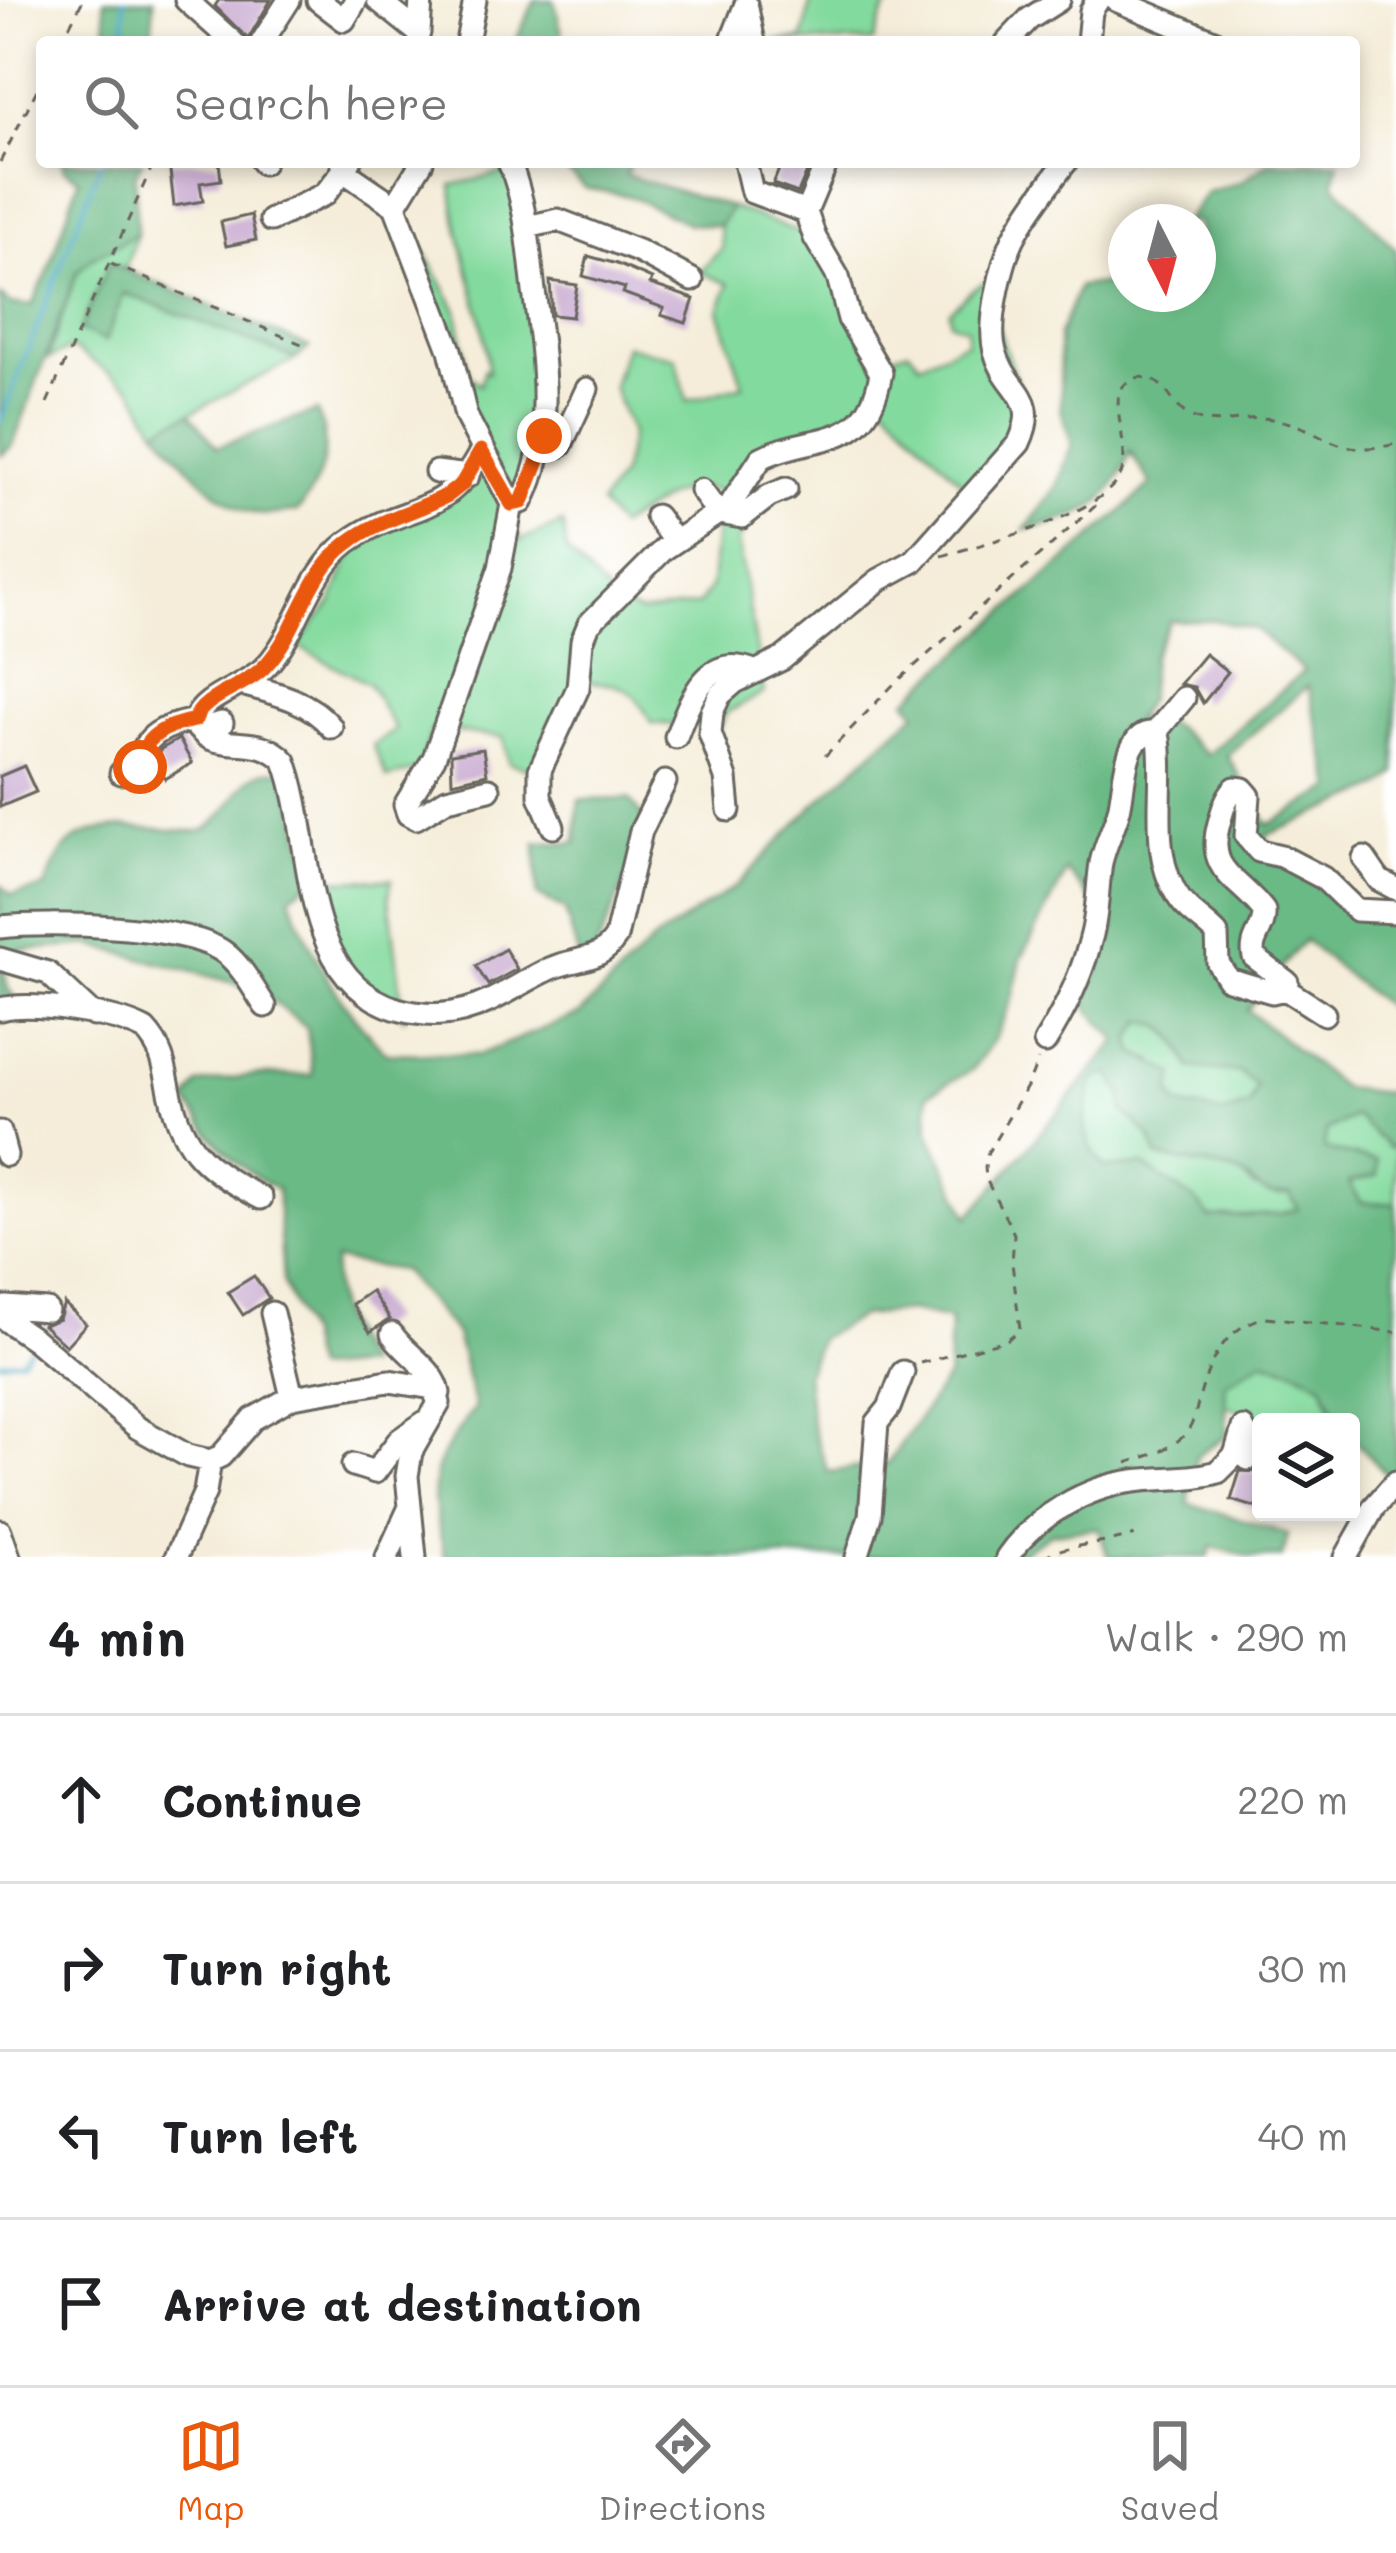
<!DOCTYPE html>
<html lang="en">
<head>
<meta charset="utf-8">
<style>
	body { margin:0; font-family:Mali,sans-serif; background:#f2f2f2; color:#202124 }
	.controls { position:absolute; right:36px; bottom:36px; display:grid; overflow:hidden; border-radius:12px; box-shadow:0 6px 18px #0003 }
	.controls button { width:108px; height:108px; display:grid; place-items:center; padding:0; border:0; border-bottom:3px solid #e0e0e0; background:#fff; color:#202124; font:60px sans-serif }
	.compass { position:absolute; left:1108px; top:204px; width:108px; height:108px; border-radius:50%; background:#fff; box-shadow:0 6px 18px #0003; rotate:174deg }
	.stop { position:absolute; width:36px; height:36px; margin:-27px; border:9px solid #ea580c; border-radius:50%; background:#fff }
	.stop.end { background:#ea580c; border-color:#fff; box-shadow:0 3px 12px #0008 }
	.list { margin:0; padding:0; list-style:none }
	h2 { display:flex; justify-content:space-between; align-items:center; height:156px; margin:0; padding:0 48px; font-size:51px }
	h2 small { font-size:39px; font-weight:400; color:#757577 }
	.list li { display:grid; grid-template-columns:78px 1fr auto; gap:36px; align-items:center; box-sizing:border-box; height:168px; padding:0 48px; border-top:3px solid #e0e0e0 }
	.list b { display:block; font-size:45px; white-space:nowrap }
	.list em { font-size:39px; font-style:normal; color:#757577 }
	.icon { flex:none; width:66px; height:66px; fill:none; stroke:currentColor; stroke-width:2; stroke-linecap:round; stroke-linejoin:round }
	.map { position:relative; flex:none; width:1396px; height:1557px; overflow:hidden }
	.search { position:absolute; background:#fff; box-shadow:0 6px 18px #0003; left:36px; right:36px; top:36px; height:132px; display:flex; align-items:center; gap:30px; box-sizing:border-box; padding:0 42px; border-radius:12px; color:#757577; font-size:45px }
	.sheet { height:828px; background:#fff }
	nav { display:flex; justify-content:space-around; align-items:center; box-sizing:border-box; height:168px; border-top:3px solid #e0e0e0; background:#fff; font-size:33px; color:#757577 }
	nav a { display:grid; justify-items:center; gap:6px }
	nav .on { color:#ea580c }
	.map>svg:first-child { display:block }
	.green { fill:#83da9e; stroke:#507b5d; stroke-width:3 }
	.forest { fill:#6aba85; stroke:#436b50; stroke-width:3; fill-rule:evenodd }
	.lines { fill:none; stroke-linecap:round; stroke-linejoin:round }
	.stream { stroke:#46a7c5; stroke-width:4.5 }
	.building { fill:#c9abd1 }
	.minor-casing { stroke:#68655e; stroke-width:27 }
	.path { stroke:#68655e; stroke-width:3; stroke-dasharray:9 9; stroke-linecap:butt }
	.minor { stroke:#fff; stroke-width:21 }
	.route { stroke:#ea580c; stroke-width:15 }
</style>
</head>
<body>
<div class="map">
<svg width="1396" height="1557" viewBox="0 0 1396 1557">
	<rect width="100%" height="100%" fill="#fff"/>
	<filter id="ink" filterUnits="userSpaceOnUse"><feTurbulence type="fractalNoise" baseFrequency=".00833" numOctaves="2"/><feDisplacementMap in="SourceGraphic" scale="24" xChannelSelector="R" yChannelSelector="G"/><feConvolveMatrix kernelMatrix="1 2 1 2 8 2 1 2 1" color-interpolation-filters="sRGB"/></filter>
	<filter id="wash" filterUnits="userSpaceOnUse"><feTurbulence type="fractalNoise" baseFrequency=".004" numOctaves="4" result="noise"/><feDisplacementMap in="SourceGraphic" scale="48" xChannelSelector="R" yChannelSelector="G"/><feGaussianBlur stdDeviation="2.7" result="paint"/><feColorMatrix in="noise" values="0 0 0 0 0 0 0 0 0 0 0 0 0 0 0 0 0 1.4 0 .05"/><feComposite in="paint" operator="in"/></filter>
	<g filter="url(#wash)">
		<rect width="100%" height="100%" fill="#f5edd9"/>
		<path class="green" d="M811 0H894L884 12 873 42H768L803 39Z
			M513 171 543 427 513 504 520 541 563 523 567 552 619 605 640 613 698 605 711 586 716 528 752 507C689 469 675 494 618 527L600 504 622 474 631 433 613 387 625 345 676 358 687 401 743 385 719 310 729 284 700 272 722 248 719 226 731 207 815 238 874 361 909 350 920 363 966 342 967 328 950 322 949 311 973 289 1004 273 993 314 1030 421 969 490 877 395 855 421 793 445 752 474 753 507 738 542 764 693 726 713 720 728 651 723C633 684 620 685 579 680L541 772 509 763 503 737 432 729 420 769 387 778 373 745 395 730 369 684 297 646 332 602 356 541 407 518 481 451 418 240 457 310 469 376 480 385 484 370 488 372C486 308 456 249 452 185Z
			M137 234 125 269 110 263 124 292 296 359 157 430 132 388 72 348 48 359 77 272 93 257Z
			M392 879 389 896 404 1018 347 976 312 880Z
			M1143 1021C1171 1025 1178 1043 1191 1068L1239 1072 1257 1085 1250 1105 1223 1114 1178 1105 1153 1060 1136 1055 1130 1039Z
			M1109 1072 1123 1095V1111L1151 1138 1157 1157 1239 1172 1254 1187 1290 1193 1299 1209 1281 1214 1210 1218 1196 1201 1143 1165 1105 1168C1079 1139 1082 1116 1094 1080Z
			M1356 1116 1390 1148 1396 1144V1204L1361 1202 1348 1181 1376 1176V1161L1323 1150 1326 1131Z
			M1263 1360 1297 1370 1323 1384 1334 1417 1330 1422H1262L1226 1405 1225 1383Z"/>
		<path class="forest" d="M104 0H154L151 42H107Z
			M535 0H554L564 42H515Z
			M62 162H142L135 175 137 234 93 257 77 272 13 445 0 456V295L10 304 32 305 48 271 79 179 64 169Z
			M557 162H631L626 175 731 207 719 226 689 224 629 196 585 188Z
			M1269 162H1339L1334 183 1396 250V438L1392 443 1396 491V774L1383 786 1262 837 1354 904 1396 910V1015L1304 940 1247 1010 1343 1088 1396 1094V1144L1390 1148 1355 1116 1326 1131 1324 1149 1377 1161V1176L1349 1182 1361 1202 1396 1204V1485L1351 1436V1422H1339L1323 1384 1297 1370 1263 1360 1225 1383 1227 1435 1197 1456 1188 1503 1288 1534 1283 1557H1252L1212 1547 1208 1557H1108L1099 1528 1051 1533 1014 1557H445C428 1479 425 1473 475 1408L456 1334 401 1270 335 1260C328 1301 345 1331 366 1366L313 1370 306 1336 283 1283 277 1189C235 1168 212 1140 187 1101L198 1084 253 1075H313L307 1028 260 991 220 979 91 945 20 950 4 969 8 989 22 1007 0 1024V884L11 895 44 888C51 873 59 851 73 841 101 822 143 827 174 830 186 831 199 833 210 826 240 804 241 762 287 772L312 880 290 896C313 960 339 1004 386 1053L478 1055 580 1014 654 940 736 886 813 806 917 712 907 700C986 625 1072 559 1151 484L1130 452C1110 510 1081 516 1025 530L1057 486 1072 445 1061 409 1059 335 1079 286 1126 282V294H1198V222H1184L1207 192 1241 182ZM1213 620 1255 629 1304 671 1207 755 1176 728 1154 715 1132 723 1148 699 1152 656 1170 621ZM1308 686 1333 788 1268 825 1227 755ZM1067 871 1115 928 1084 1004 1118 1041 969 1217 929 1132 928 1094 972 1070 995 1038 1012 999 1021 959ZM1143 1021C1174 1026 1178 1042 1191 1068L1239 1072 1257 1086 1250 1105 1223 1114 1178 1105 1170 1093 1175 1074 1136 1054 1131 1039ZM1109 1073 1123 1095V1111L1151 1137 1157 1157C1182 1161 1208 1165 1232 1171 1259 1178 1254 1200 1290 1194L1298 1209 1281 1214 1210 1218 1196 1201 1143 1165 1105 1168C1079 1139 1082 1115 1094 1080ZM910 1311 950 1320 948 1376 888 1463 828 1472 811 1421 806 1374 820 1338 861 1316Z
			M109 263 309 347 296 359 124 293 105 341 80 330Z
			M317 411C333 448 322 482 297 512 285 512 270 516 258 514 222 509 178 457 157 429L190 413 217 447Z
			M629 799 649 825 595 953 581 966 565 910 537 895 536 843H576L579 800Z"/>
		<g class="lines">
			<path class="stream" d="M124 0 125 42
				M0 422 101 162
				M0 1362 22 1359 30 1348"/>
		</g>
		<g id="blocks">
			<path class="building" d="M219 0H271L248 39 215 6Z
				M169 162H219L221 180 200 183 203 201 174 206Z
				M782 162H811L798 193 773 184Z
				M251 215 256 240 226 246 221 222Z
				M588 256 617 264 652 279 650 284 694 299 686 323 661 315 664 308 623 293 625 288 583 276Z
				M550 281 577 285 572 317 552 315Z
				M1205 654 1228 672 1203 703 1194 687 1180 684Z
				M179 739 192 763 165 779 156 759 161 749Z
				M483 749 487 774 452 782 451 754Z
				M24 766 36 792 0 807V776Z
				M505 949 517 969 488 985 476 966Z
				M254 1276 269 1298 243 1315 228 1292Z
				M371 1291 390 1319 370 1332 352 1304Z
				M64 1303 86 1324 66 1346 43 1325 59 1319Z
				M1240 1471 1261 1472V1509L1231 1500Z"/>
		</g>
	</g>
	<g filter="url(#ink)">
		<use href="#blocks" fill-opacity="0" stroke="#68655e" stroke-width="3"/>
		<g class="lines">
			<g class="minor-casing">
				<path id="minor" d="M186 0 233 42
					M318 0 344 20 356 0
					M378 0 419 33 421 0
					M1116 0 1216 42
					M746 4 754 42
					M262 42 289 0
					M467 42 475 0
					M731 42 746 4
					M1007 42 1029 19 1059 0
					M1088 42 1091 11 1098 0
					M262 162 263 163
					M342 162 351 176 395 206 450 350 466 416 512 504 500 568 434 758 405 805 408 814 416 818 447 799 489 789
					M509 162C526 202 529 248 534 291 544 361 555 436 522 502L512 504
					M745 162 752 192 806 212
					M395 206 422 162
					M271 220 325 194 350 162
					M527 227 558 220 638 251 692 280
					M543 427 547 444 561 445 587 389
					M481 451C446 521 402 502 348 542 307 573 300 628 267 665 248 686 202 696 195 720 209 760 255 728 285 761 315 840 296 978 397 1009 436 1020 468 1014 503 994 519 986 535 975 552 968 577 957 600 963 616 937L641 831 665 782
					M436 472 468 476
					M701 490 718 513 742 517 769 496 786 489
					M656 516 674 541
					M245 685C276 693 310 701 331 727
					M198 729 222 723
					M1155 733 1184 698
					M676 737C690 701 706 650 756 672
					M121 773 140 767C140 734 168 725 195 720
					M729 810 726 778 710 733 712 712 720 695 735 682 782 659 879 580 914 561 1019 443C1042 394 1006 393 995 351 987 323 1003 256 1017 232 1031 207 1049 184 1066 162
					M553 827 540 796V770L578 688 582 641 589 624 664 549 730 505 761 458C814 431 867 454 881 373L849 319 838 277 815 238 806 212 827 162
					M1364 858 1379 880 1396 889
					M0 927C48 922 188 924 225 953 242 966 253 988 265 1006
					M0 959 48 973 93 1015
					M1285 989 1324 1014
					M0 1009C34 1001 115 1014 145 1030 163 1049 165 1068 170 1092 182 1152 210 1171 261 1198
					M1045 1042C1065 1010 1082 975 1091 938 1098 914 1097 888 1101 863 1105 844 1114 828 1119 810 1125 787 1123 730 1155 733L1159 739C1166 791 1147 855 1181 901 1191 914 1206 922 1217 934L1218 963 1228 979 1272 992 1285 989 1287 982 1254 957C1249 939 1266 929 1264 911 1240 878 1205 873 1219 823 1223 810 1225 798 1235 788L1243 789 1249 796 1246 836 1259 851 1281 856 1323 878 1356 910 1396 912
					M0 1132 6 1155
					M272 1313 292 1397
					M0 1314 6 1307 47 1310
					M0 1316 35 1340 138 1428 188 1456 210 1461 221 1456 253 1419 292 1397 389 1381 433 1388 439 1403 411 1452 407 1476 415 1557
					M392 1334C406 1355 435 1369 439 1393
					M353 1465 375 1472 399 1440 425 1422
					M0 1531 9 1557
					M176 1557 205 1492 210 1461
					M387 1557 409 1509
					M857 1557 870 1516 877 1423 889 1408 903 1372
					M1007 1557C1035 1517 1085 1487 1134 1481 1162 1477 1191 1480 1218 1472L1235 1455 1243 1428 1250 1442 1248 1459
					M1346 1557 1374 1507 1396 1482"/>
			</g>
			<path class="path" d="M61 42 83 0
				M0 162 42 80
				M111 264 309 347
				M47 403 154 162
				M942 556C983 543 1115 514 1123 467 1127 442 1115 417 1119 392 1126 381 1136 374 1150 379 1168 385 1173 408 1190 416 1218 429 1245 415 1272 419 1328 428 1330 459 1396 444
				M825 756 892 686 1102 500
				M920 1363 1007 1340 1020 1329 1012 1263 1014 1234 986 1179 985 1167 988 1152 1028 1085 1038 1060
				M1127 1463C1147 1456 1172 1450 1186 1433 1194 1424 1196 1410 1199 1399 1210 1359 1224 1328 1266 1317L1396 1332
				M1043 1557C1070 1542 1105 1546 1134 1535"/>
			<use href="#minor" class="minor"/>
		</g>
	</g>
	<g class="lines" filter="url(#ink)">
		<path class="route" d="M140 767C141 735 168 725 195 720 202 696 247 687 266 665 300 628 307 573 348 543 377 520 415 512 448 495L462 484 481 451 512 504 522 502 541 453 543 427 544 436"/>
	</g>
</svg>
<div class="controls">
<button><svg class="icon" aria-label="layers" viewBox="0 0 24 24"><path d="M12 4l9 5-9 5-9-5zM3 14l9 5 9-5"/></svg></button>
</div>
<svg class="compass" viewBox="-18 -18 36 36"><path d="M0-13l5 13h-10z" fill="#e53935"/><path d="M0 13l5-13h-10z" fill="#757577"/></svg>
<div class="stop" style="left:140px;top:767px"></div>
<div class="stop end" style="left:544px;top:436px"></div>
<div class="search"><svg class="icon" aria-label="search" viewBox="0 0 24 24"><circle cx="10" cy="10" r="6"/><path d="M15 15l6 6"/></svg>Search here</div>
</div>
<section class="sheet">
<h2>4 min<small>Walk · 290 m</small></h2>
<ul class="list">
<li><svg class="icon" aria-label="ahead" viewBox="0 0 24 24"><path d="M12 20V5M6 11l6-6 6 6"/></svg><div><b>Continue</b></div><em>220 m</em></li>
<li><svg class="icon" aria-label="right" viewBox="0 0 24 24"><path d="M7 20v-9h11M14 6l5 5-5 5"/></svg><div><b>Turn right</b></div><em>30 m</em></li>
<li><svg class="icon" aria-label="left" viewBox="0 0 24 24"><path d="M17 20v-9H6M10 6l-5 5 5 5"/></svg><div><b>Turn left</b></div><em>40 m</em></li>
<li><svg class="icon" aria-label="arrive" viewBox="0 0 24 24"><path d="M6 21V4h12l-3 4 3 4H6"/></svg><div><b>Arrive at destination</b></div></li>
</ul>
</section>
<nav>
<a class="on"><svg class="icon" aria-label="map" viewBox="0 0 24 24"><path d="M3 6l6-2 6 2 6-2v14l-6 2-6-2-6 2zM9 4v14M15 6v14"/></svg>Map</a>
<a><svg class="icon" aria-label="directions" viewBox="0 0 24 24"><path d="M12 3l9 9-9 9-9-9zM9 14v-3h6M13 9l2 2-2 2"/></svg>Directions</a>
<a><svg class="icon" aria-label="saved" viewBox="0 0 24 24"><path d="M7 4h10v16l-5-4-5 4z"/></svg>Saved</a>
</nav>
</body>
</html>
